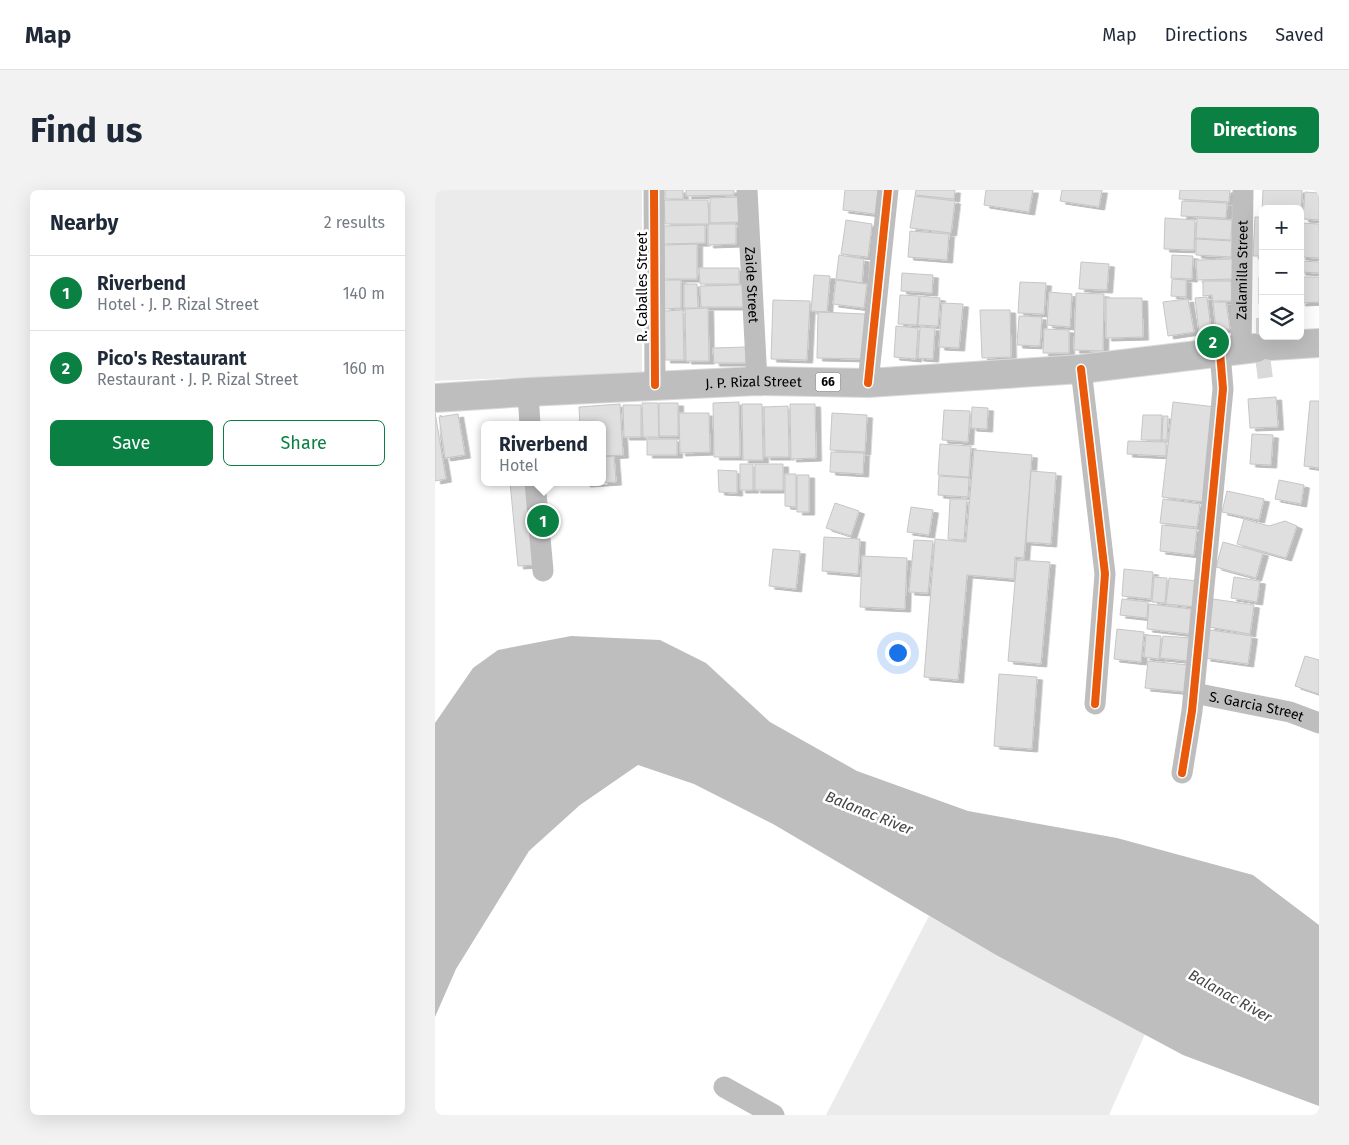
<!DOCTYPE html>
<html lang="en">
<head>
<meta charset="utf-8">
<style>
	body { margin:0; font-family:"Fira Sans",sans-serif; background:#f2f2f3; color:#1f2937 }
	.controls { position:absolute; right:15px; top:15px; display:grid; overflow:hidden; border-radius:8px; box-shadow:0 5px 20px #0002 }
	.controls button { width:45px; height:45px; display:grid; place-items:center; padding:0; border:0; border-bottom:1px solid #e0e1e3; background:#fff; color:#1f2937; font:25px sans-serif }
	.you { position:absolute; left:462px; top:462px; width:18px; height:18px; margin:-12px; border:4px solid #fff; border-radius:50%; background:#1a73e8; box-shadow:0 0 0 8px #1a73e833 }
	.badge { display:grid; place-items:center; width:32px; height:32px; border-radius:50%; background:#0b8043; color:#fff; font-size:16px; font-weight:700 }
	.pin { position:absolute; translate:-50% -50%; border:2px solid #fff; box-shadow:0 1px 5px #0006 }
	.popup { position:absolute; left:46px; top:231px; width:125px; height:65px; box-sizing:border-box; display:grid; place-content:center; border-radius:8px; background:#fff; filter:drop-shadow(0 1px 4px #0005); font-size:16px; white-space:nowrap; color:#747a83 }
	.popup b { font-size:19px; color:#1f2937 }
	.popup::after { content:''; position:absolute; left:50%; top:100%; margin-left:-10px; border:10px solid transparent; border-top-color:#fff }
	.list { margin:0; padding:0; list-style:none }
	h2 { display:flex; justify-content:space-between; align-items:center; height:65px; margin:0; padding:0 20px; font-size:21px }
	h2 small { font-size:16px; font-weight:400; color:#747a83 }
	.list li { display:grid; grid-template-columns:32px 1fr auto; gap:15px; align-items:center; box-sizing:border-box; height:75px; padding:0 20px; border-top:1px solid #e0e1e3 }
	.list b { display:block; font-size:19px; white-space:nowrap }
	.list p { margin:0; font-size:16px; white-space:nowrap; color:#747a83 }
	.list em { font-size:16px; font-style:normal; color:#747a83 }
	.actions { display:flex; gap:10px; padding:15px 20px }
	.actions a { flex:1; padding:11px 0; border:1px solid #0b8043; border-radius:8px; text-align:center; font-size:18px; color:#0b8043 }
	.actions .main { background:#0b8043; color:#fff }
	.icon { flex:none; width:28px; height:28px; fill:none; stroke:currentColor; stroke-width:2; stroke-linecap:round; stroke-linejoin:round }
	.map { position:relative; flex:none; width:884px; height:925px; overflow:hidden; border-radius:8px }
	header { display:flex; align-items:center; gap:30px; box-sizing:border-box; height:70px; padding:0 25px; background:#fff; border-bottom:1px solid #e0e1e3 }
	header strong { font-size:24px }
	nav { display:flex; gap:28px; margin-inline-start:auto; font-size:18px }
	.intro { display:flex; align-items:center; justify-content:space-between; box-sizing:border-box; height:120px; padding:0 30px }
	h1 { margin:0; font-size:35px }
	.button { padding:12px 22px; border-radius:8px; background:#0b8043; color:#fff; font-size:18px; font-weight:700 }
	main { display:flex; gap:30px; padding:0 30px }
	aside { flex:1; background:#fff; border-radius:8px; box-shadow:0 5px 20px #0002 }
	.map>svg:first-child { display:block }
	.green { fill:#ebebeb }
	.water { fill:#bebebe }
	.building { fill:#dfdfdf; stroke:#c6c6c6; filter:url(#shadow) }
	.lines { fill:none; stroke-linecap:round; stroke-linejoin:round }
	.major-tunnel { stroke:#d9d9d9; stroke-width:28; stroke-dasharray:28 14; stroke-linecap:butt }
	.major-casing { stroke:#dbdbdb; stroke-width:30 }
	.minor { stroke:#bebebe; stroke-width:21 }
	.major { stroke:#bebebe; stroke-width:28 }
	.cycleway-casing { stroke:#fff; stroke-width:11 }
	.cycleway { stroke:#e8590c; stroke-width:8 }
	.labels { text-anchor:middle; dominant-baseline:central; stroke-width:5; stroke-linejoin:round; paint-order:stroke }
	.shield { fill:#fff; stroke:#4c4c4c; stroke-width:1 }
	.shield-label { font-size:12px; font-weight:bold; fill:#000 }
	.street-label { font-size:14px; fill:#000; stroke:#fff }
	.water-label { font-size:15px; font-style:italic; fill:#434343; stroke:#fff }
</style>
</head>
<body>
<header>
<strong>Map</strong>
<nav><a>Map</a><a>Directions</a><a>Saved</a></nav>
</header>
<div class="intro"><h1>Find us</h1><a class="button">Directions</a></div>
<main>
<aside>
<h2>Nearby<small>2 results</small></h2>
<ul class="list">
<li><span class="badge">1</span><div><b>Riverbend</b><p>Hotel · J. P. Rizal Street</p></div><em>140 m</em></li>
<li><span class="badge">2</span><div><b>Pico's Restaurant</b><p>Restaurant · J. P. Rizal Street</p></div><em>160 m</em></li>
</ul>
<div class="actions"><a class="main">Save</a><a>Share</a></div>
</aside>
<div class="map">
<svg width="884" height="925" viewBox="0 0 884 925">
	<defs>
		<filter id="shadow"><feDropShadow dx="5.5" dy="3" stdDeviation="0" flood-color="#0004"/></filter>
	</defs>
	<rect width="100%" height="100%" fill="#fff"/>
	<path class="green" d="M0 0H207V183L0 191Z
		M494 726 561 765 710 844 674 925H391Z"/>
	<path class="water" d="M136 446 225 450 271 473 335 532 422 581 533 621 682 648 818 685 884 735V916L748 865 561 765 338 634 259 594 203 575 145 615 94 661 21 779 0 827V533L38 478 63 460Z"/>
	<path class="building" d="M230 0H248V9H230Z
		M251 0H299V5L251 6Z
		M410 0H443L440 24 408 20Z
		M481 0H520L519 9 480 5Z
		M551 0H598L594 22 549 15Z
		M627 0H667L664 17 625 11Z
		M745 0H795L794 12 744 9Z
		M828 0H867L866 27 865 19H828L827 25Z
		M870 2 884 3V30L868 29Z
		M480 6 520 11 516 43 475 38Z
		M304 7V32L275 33V8Z
		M229 10H273L274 34H230Z
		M747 11 792 13 791 28 746 26Z
		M820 27H828V66H818Z
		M730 28 760 30 759 60 729 59Z
		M762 28 797 30 796 50 761 48Z
		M411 30 437 34 433 67 406 64Z
		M866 33 884 34V68L865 67Z
		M273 34H301V54L273 55Z
		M270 35V53L228 54V36Z
		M475 41 514 44 512 70 473 67Z
		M761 49 797 51 796 67 761 65Z
		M262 54V89H229V55Z
		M404 65 429 69 427 93 401 89Z
		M737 65 758 66 757 89 736 88Z
		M798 69V89L762 90 761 70Z
		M865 71 884 72V83L865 82Z
		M646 72 674 74 672 100 644 99Z
		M264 78H304V94H265Z
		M467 83 498 85 497 103 466 101Z
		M379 85 395 86 392 122 376 121Z
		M824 87H828V114H824Z
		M865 87H884V112L865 113Z
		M737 89 751 90V107L736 106Z
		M228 90H246V118L229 119Z
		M401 90 432 94 429 118 398 114Z
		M768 91H796L797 111H778L777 105 768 106Z
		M585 92 611 93 609 124 583 123Z
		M249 94H262L263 118H249Z
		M308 95 309 117H266L265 96Z
		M614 102 637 104 635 137 612 135Z
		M641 103 669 104 668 161 639 160Z
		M465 105 484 106 482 135 463 134Z
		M485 106 505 108 503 136 483 135Z
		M772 107 776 140 764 142 760 108Z
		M671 108H707L708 147 671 148Z
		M753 109 759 142 733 146 728 112Z
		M338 110 375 111 372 170 336 169Z
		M778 112H791L795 139 781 140Z
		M507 113 528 114 524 158 504 157Z
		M273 118 274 171H251L250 119Z
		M248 120 249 170H230L229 121Z
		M545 120H575L576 167 547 168Z
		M383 122 430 124 428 169 382 168Z
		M584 126 607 127 605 156 582 155Z
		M461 136 483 138 481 169 459 167Z
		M485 137 500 138 498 169 483 168Z
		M609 139 634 140V163H608Z
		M311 157V173H279L278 158Z
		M841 207 843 237 815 238 813 209Z
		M875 211H884V278L869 276Z
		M304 212 305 267H279L278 213Z
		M738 212 781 217 770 312 727 307Z
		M207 213H223L224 247H208Z
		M224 213H243V246H224Z
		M185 214 188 265 167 266V235H145L144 217Z
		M307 214H327L328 270H308Z
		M355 214H380L381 268 356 269Z
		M188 215H206V247H189Z
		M353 216 354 267H330L329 217Z
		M537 217 553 218 552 239 536 238Z
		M509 220 535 221 533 252 507 250Z
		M0 222 11 289 0 291Z
		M244 223H274L275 262 245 263Z
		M397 223 432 225 430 262 395 260Z
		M23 224 30 265 10 268 4 227Z
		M708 225H727L726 250H706Z
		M728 226H733L732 250H727Z
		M817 244 838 245 836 275 815 274Z
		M212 249H242V265H212Z
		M693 251 731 252V266L692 264Z
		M505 254 536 256 534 287 503 285Z
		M539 260 597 265 589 368 580 367 579 389 532 385 523 490 489 487 500 349 531 352Z
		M396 262 429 263 428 284 395 282Z
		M179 266 181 292 150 294 149 292H167V267Z
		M305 274H318V300H305Z
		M320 274H348V300H320Z
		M283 280 302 281V303L284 302Z
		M596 281 621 283 616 354 591 352Z
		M350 284H361V317L350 316Z
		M362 285H374V322H362Z
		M504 286 534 288 533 307 503 305Z
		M844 290 869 295 866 314 840 309Z
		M75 292H91L99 375 83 376Z
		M792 301 829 309 824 330 787 322Z
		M515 309H532L529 350 513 349Z
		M728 309 765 314 762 337 725 333Z
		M400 313 424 321 416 346 391 338Z
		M476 317 498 320 494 345 472 342Z
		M809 329 834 336 850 331 862 336 851 368 802 354Z
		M727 335 762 339 759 365 725 361Z
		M389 347 425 349 423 384 387 381Z
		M479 350 498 351 493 403 474 402Z
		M788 352 828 363 821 388 781 377Z
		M338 359 365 361 361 399 334 396Z
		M427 366 472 368 470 419 425 417Z
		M582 370 615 372 606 474 573 471Z
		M689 379 718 382 716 409 687 406Z
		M719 387 732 388 730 413 717 412Z
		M799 387 825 391 822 412 796 408Z
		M734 388 763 391 761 417 731 414Z
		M687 409 713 412 712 428 685 425Z
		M778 409 819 415 815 444 774 437Z
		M714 414 756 419 754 444 712 439Z
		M682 439 709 442 706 472 679 469Z
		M775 440 817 446 813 474 770 468Z
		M711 445 726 446 724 469 709 467Z
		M728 446 756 448 754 471 725 468Z
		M870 466 884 470V504L860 496Z
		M713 471 754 475 751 502 710 498Z
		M564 484 602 487 597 559 559 556Z"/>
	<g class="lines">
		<path class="major-tunnel" d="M821 142H828
			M821 175 836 173"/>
		<g class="major-casing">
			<g id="major">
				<path d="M836 156 884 153"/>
				<path id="s4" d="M0 208 93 202 322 191 433 193 646 179 821 158"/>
			</g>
		</g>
		<g class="minor">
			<path d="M219 0 220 195"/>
			<path id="s1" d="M312 0 322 191"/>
			<path id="s2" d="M806 160 808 0"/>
			<path d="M646 179 670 384 660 514"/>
			<path d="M433 193 453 0"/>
			<path d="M93 202 95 235"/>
			<path d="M100 292 108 381"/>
			<path id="s3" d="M759 503 855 522 884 533"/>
			<path d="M747 583 757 521 788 199 785 162"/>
			<path d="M289 897 339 925"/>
		</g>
		<use href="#major" class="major"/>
		<g class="cycleway-casing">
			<path id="cycleway" d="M219 0 220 195
				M646 179 670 384 660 514
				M433 193 453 0
				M747 583 757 521 788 199 785 162"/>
		</g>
		<use href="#cycleway" class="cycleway"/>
	</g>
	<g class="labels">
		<rect class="shield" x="380.5" y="182.5" width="25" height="19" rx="4"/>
		<g class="shield-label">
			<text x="393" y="192">66</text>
		</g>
		<g class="street-label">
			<text stroke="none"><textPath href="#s2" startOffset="80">Zalamilla Street</textPath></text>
			<text stroke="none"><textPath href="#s1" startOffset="95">Zaide Street</textPath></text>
			<text transform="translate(207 97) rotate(-90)">R. Caballes Street</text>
			<text stroke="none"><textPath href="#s4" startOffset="319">J. P. Rizal Street</textPath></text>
			<text stroke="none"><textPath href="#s3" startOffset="64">S. Garcia Street</textPath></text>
		</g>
		<g class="water-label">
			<text transform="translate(434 623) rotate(22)">Balanac River</text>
			<text transform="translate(795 806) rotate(29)">Balanac River</text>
		</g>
	</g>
</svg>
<div class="controls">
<button>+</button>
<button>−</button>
<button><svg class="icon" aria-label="layers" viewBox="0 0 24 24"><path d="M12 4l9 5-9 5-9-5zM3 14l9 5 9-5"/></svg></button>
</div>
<div class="you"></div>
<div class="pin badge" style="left:108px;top:331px">1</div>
<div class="popup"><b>Riverbend</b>Hotel</div>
<div class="pin badge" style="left:778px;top:152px">2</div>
</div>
</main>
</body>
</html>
